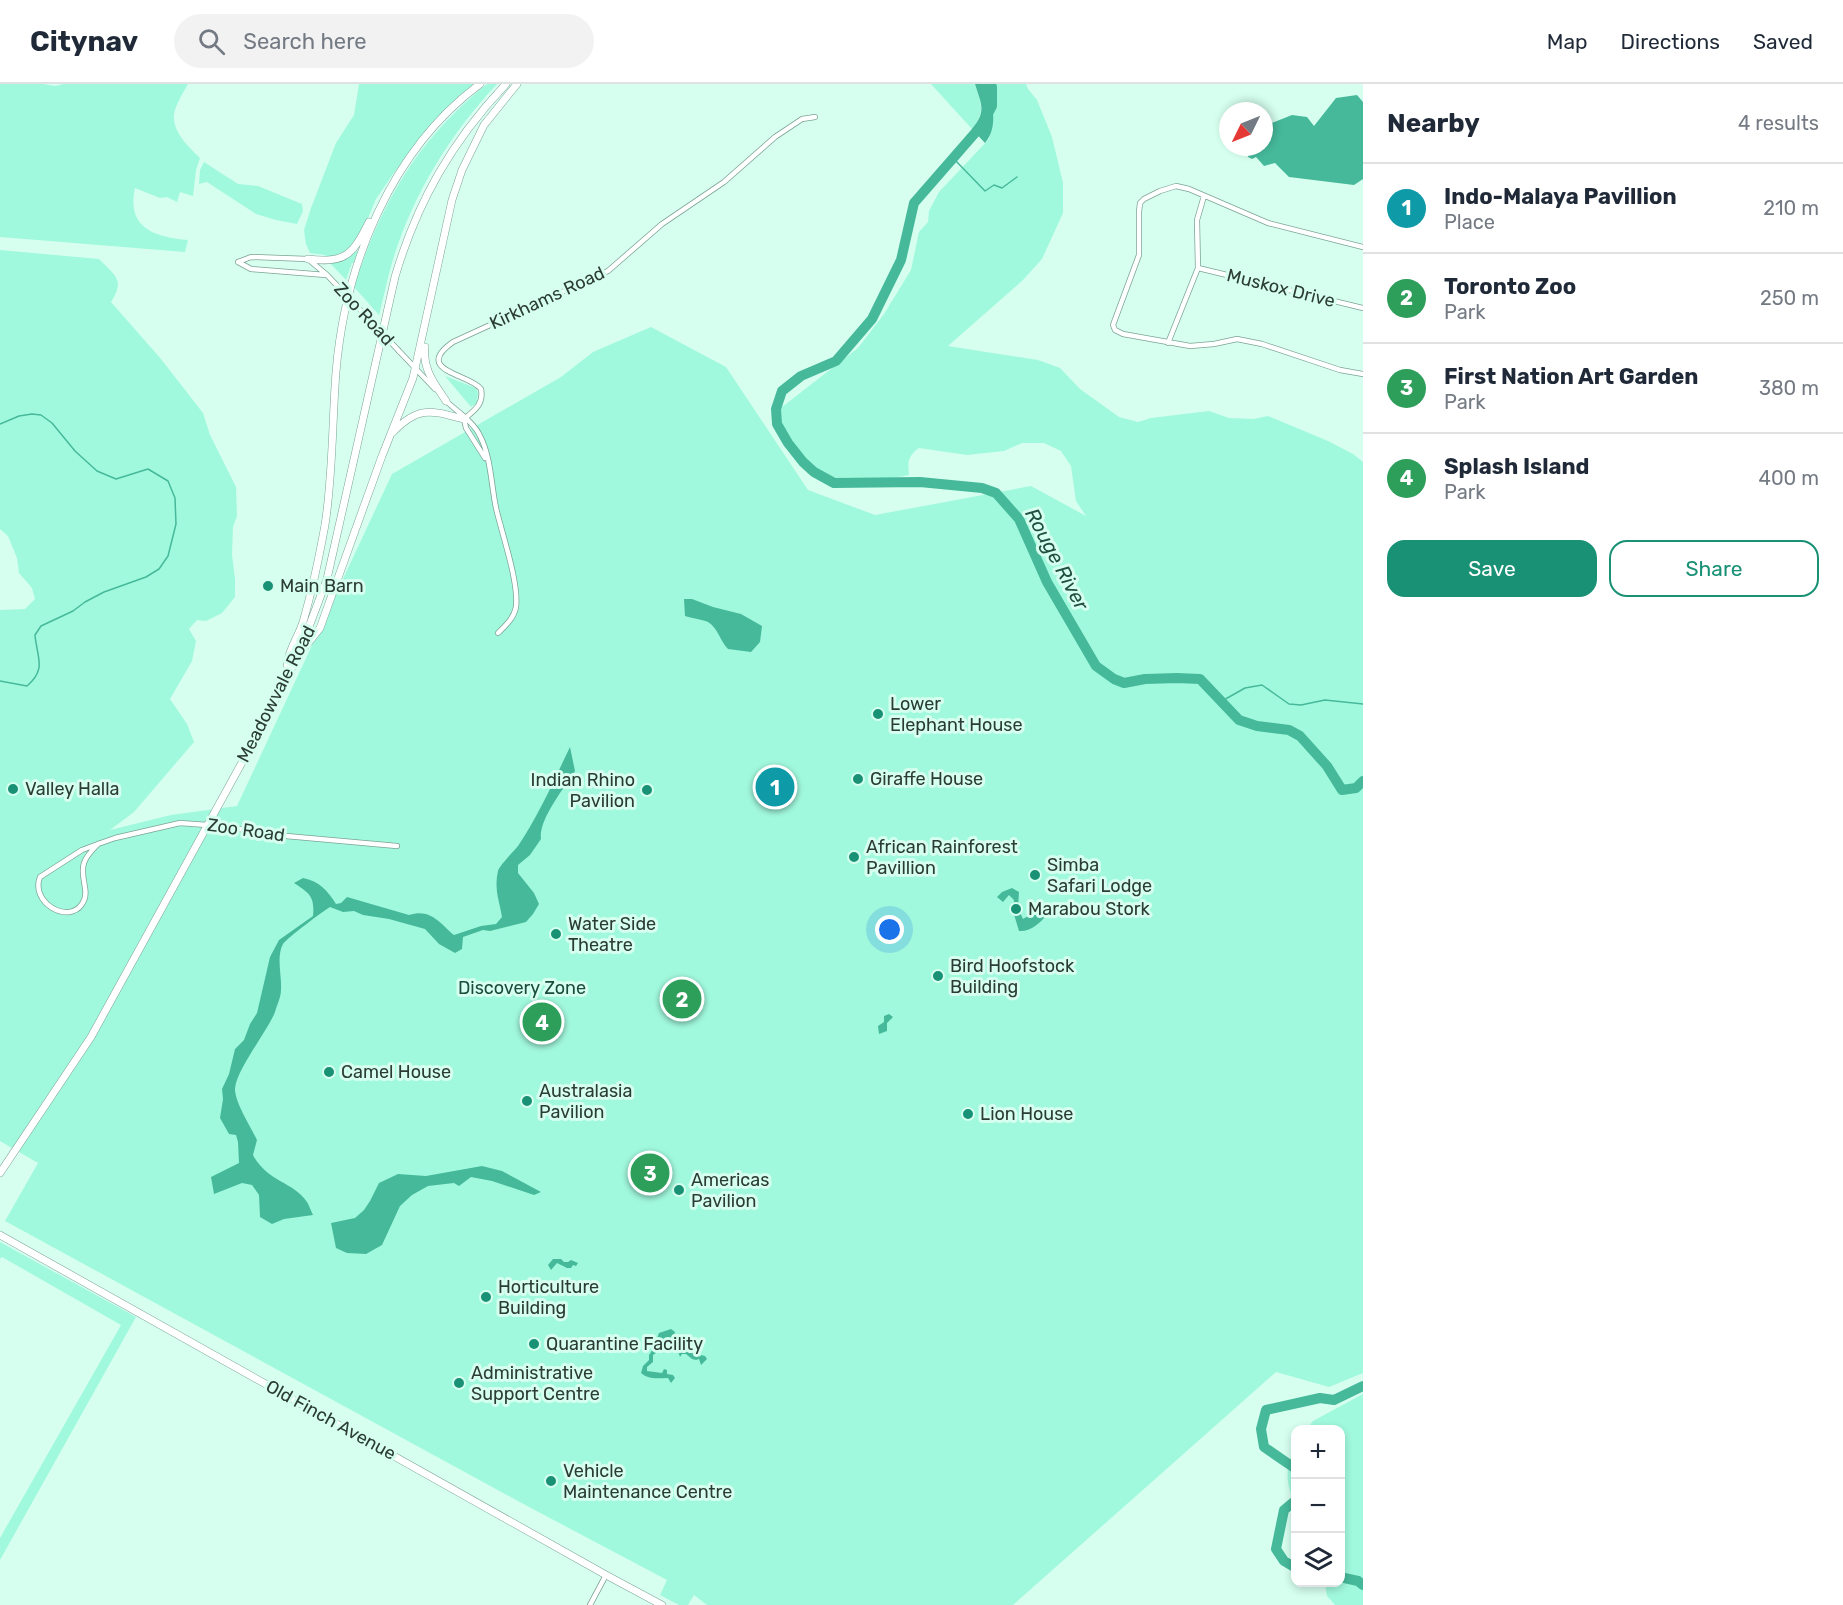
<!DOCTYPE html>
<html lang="en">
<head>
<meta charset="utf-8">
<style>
	body { margin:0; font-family:Rubik,sans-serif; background:#f2f2f3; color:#1f2937 }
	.controls { position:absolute; right:18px; bottom:18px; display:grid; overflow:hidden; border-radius:12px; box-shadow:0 3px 9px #0003 }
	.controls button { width:54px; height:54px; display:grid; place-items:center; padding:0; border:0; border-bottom:2px solid #e0e1e3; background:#fff; color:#1f2937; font:30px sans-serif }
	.compass { position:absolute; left:1219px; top:18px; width:54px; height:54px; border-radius:50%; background:#fff; box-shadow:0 3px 9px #0003; rotate:227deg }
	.you { position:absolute; left:890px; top:846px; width:21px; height:21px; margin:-15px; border:4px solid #fff; border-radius:50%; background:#1a73e8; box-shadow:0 0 0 9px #1a73e833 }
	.badge { display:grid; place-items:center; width:39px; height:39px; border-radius:50%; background:#199175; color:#fff; font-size:20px; font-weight:700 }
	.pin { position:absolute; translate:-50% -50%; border:3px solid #fff; box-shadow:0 2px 6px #0006 }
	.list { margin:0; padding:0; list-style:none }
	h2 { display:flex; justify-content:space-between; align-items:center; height:78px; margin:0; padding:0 24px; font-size:26px }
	h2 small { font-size:20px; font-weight:400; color:#747a83 }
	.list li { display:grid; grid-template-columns:39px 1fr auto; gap:18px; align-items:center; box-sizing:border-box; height:90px; padding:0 24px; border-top:2px solid #e0e1e3 }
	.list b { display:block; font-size:22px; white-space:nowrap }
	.list p { margin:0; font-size:20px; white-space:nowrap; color:#747a83 }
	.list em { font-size:20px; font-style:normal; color:#747a83 }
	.actions { display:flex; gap:12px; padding:18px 24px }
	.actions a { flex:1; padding:14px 0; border:2px solid #199175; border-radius:18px; text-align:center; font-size:21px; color:#199175 }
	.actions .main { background:#199175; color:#fff }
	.icon { flex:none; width:33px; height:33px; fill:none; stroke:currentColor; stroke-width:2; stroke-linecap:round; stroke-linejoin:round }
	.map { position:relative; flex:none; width:1363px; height:1521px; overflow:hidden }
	header { display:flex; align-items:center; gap:36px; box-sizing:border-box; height:84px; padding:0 30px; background:#fff; border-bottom:2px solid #e0e1e3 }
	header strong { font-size:28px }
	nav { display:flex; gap:33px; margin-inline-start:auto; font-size:21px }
	.search { width:420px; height:54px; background:#f2f2f3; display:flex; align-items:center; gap:15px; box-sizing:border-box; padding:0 21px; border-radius:33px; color:#747a83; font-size:22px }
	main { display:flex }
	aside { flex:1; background:#fff }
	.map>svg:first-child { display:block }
	.green { fill:#a1f9dd }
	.water { fill:#46b99a }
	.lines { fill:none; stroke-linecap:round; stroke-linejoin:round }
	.stream { stroke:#46b99a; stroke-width:1.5 }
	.river { stroke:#46b99a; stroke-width:10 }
	.street-casing { stroke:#7ca396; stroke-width:6 }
	.secondary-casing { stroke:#7ca396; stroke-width:8 }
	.street { stroke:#fff; stroke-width:4.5 }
	.secondary { stroke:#fff; stroke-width:7 }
	.street-bridge-casing { stroke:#7ca396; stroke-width:6; stroke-linecap:butt }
	.street-bridge { stroke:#fff; stroke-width:4.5 }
	.poi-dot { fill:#199175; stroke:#d6fff0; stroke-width:2 }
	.labels { text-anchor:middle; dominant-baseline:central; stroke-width:6; stroke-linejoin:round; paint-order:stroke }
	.street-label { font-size:18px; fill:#2b3b35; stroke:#d6fff0 }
	.poi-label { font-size:18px; fill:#2b3b35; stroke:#d6fff0; text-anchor:start }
	.park-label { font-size:18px; fill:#1a4b3d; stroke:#d6fff0 }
	.water-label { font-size:20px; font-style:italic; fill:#215043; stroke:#d6fff0 }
</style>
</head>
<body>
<header>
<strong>Citynav</strong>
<div class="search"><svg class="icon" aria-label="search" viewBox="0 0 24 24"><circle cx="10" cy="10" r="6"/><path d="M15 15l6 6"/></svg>Search here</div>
<nav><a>Map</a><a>Directions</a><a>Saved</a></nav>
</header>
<main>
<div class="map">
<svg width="1363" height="1521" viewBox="0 0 1363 1521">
	<rect width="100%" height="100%" fill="#d6fff0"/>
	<path class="green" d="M0 0H43L56 2 63 0H188C183 9 176 20 174 30 172 48 189 63 200 74L196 86 193 112 180 108 177 118 167 113 160 114 135 104C126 144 155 153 188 156L185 168 0 153Z
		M359 0H475L437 34 393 90 376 115 359 156 347 167 339 171 326 173 325 171 310 169 306 160 304 146 311 124 336 59 354 31Z
		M487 0H497C448 52 409 117 390 186 386 201 383 216 379 231L354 203C381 119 417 56 487 0Z
		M931 0H975C981 20 986 27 972 45Z
		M987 0H1026L1028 5 1037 16 1052 53 1063 99V129L1042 175 1023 196 948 262 1038 276 1060 284 1080 305 1119 333 1138 338 1151 334 1209 327 1229 334 1254 335 1268 332 1328 357 1353 370 1363 378V1289L1329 1303 1276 1288 1013 1521H707L694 1511 688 1521H679L660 1511 667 1496 529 1423 5 1137 38 1079 0 1057V526L25 525 35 515 32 504 19 489 17 474 8 452 0 445V166L99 175C116 192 125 196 111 218L161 275 203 329 210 351 236 403 237 432 233 443 232 471 235 495V513L222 529 206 537 197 536 189 545 196 557 192 577 170 615 187 640 194 658 134 728 110 746 171 731 237 722 392 390 561 293 593 268 651 243 726 283 808 406 875 431 1031 402 1086 432 1076 417 1071 382 1061 367 1044 359H1022L1004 367 967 371 919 364C907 373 908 378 909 391 889 394 860 403 840 400 814 396 792 363 776 343L775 337 782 323 858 264 884 230 911 186 919 148 928 138 929 127 939 108 989 55 994 24Z
		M204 78 238 100 258 102 302 120 303 127 297 140 276 136 256 130 207 98 199 100 200 86Z
		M357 167H358L354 179H352L346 196 330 179 348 173Z
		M445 292 476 304 478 309 477 319 471 323Z
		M0 1158 136 1233 0 1476V1454L121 1241 2 1173 0 1175Z
		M1363 1310V1521H1335L1327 1512 1325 1499 1340 1498V1346L1307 1345 1313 1337Z
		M1295 1363V1419C1285 1398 1285 1385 1295 1363Z"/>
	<path class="water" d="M975 0H987C992 18 999 43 985 59L972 45C987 27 981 20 975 0Z
		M1357 11 1363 18V95L1354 101 1289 93 1275 79 1264 82 1256 73 1252 75 1248 73 1250 63H1264V42L1292 31 1307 33 1314 42 1336 14Z
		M684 515H692L713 523 741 530 762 542 760 558 751 568 728 565C720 557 718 544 708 538 704 536 691 534 685 532Z
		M570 663 575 687C565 703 538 736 541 755L530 771 518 781V789L534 809 539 820 533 830 526 838 490 847 483 846 463 853 462 865 455 869 439 860 425 845 389 835 363 831 354 827 343 828 330 823C322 828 287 854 283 860 276 873 282 892 281 906 281 913 277 921 275 928 267 948 236 986 235 1005 235 1019 251 1043 257 1056L253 1071C267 1098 294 1098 307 1118 309 1121 311 1127 313 1131L284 1135 272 1140 260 1133 259 1111 252 1101 242 1099 214 1110 211 1093 239 1079 238 1058 236 1051 229 1050 220 1034 223 1015 222 1005 229 990 235 965 244 956 250 940 257 929 270 873 279 856 313 832C315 812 309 809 294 799L303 794C319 797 328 807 336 820L341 819 347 813 409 831C430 824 439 838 454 851L481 842 496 840 502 833C499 815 494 806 498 787 499 782 513 768 518 762 539 731 554 696 570 663Z
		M1012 804 1019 808 1018 824 1023 835 1028 832 1032 833 1037 829 1042 831 1045 830 1046 832C1039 840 1030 848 1019 847L1013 827 1014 816 1009 811 1003 818 997 813 1002 808Z
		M889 930 893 933 887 939V947L879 950 878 942 884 938V932Z
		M482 1082 502 1087 541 1108 534 1111 492 1097 471 1093 459 1102 454 1099 428 1102 412 1111 400 1122 382 1161 366 1170 347 1169 336 1164 331 1139 355 1134 364 1126 370 1117 379 1099 398 1090 426 1092Z
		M553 1175H561L564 1178H568L571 1176 578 1179 576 1182 573 1181 571 1184H567L557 1179 551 1186 548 1181Z
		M671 1245 675 1248 673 1255 675 1261H682L684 1264H687L690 1267 694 1264 696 1266 694 1267V1269H698L700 1273 701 1271 705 1272 707 1275 701 1281 699 1275 696 1276 692 1275 686 1270H682L680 1273 678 1267 672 1264 670 1260 662 1258 660 1260 659 1267 653 1271V1278L647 1283V1287L662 1289 664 1285 667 1286V1290L673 1291 675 1294 671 1299 668 1294C657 1294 649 1296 641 1289L643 1282 649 1276V1271C652 1268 657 1254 659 1249Z"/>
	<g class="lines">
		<path class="stream" d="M954 75 985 107 994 101 1002 104 1017 93
			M0 340 19 332 32 330 41 331 52 339 75 367 97 387 116 395 148 385 168 397 175 414 176 440 168 472 159 485 146 493 104 508 85 518 73 527 41 542 35 551C37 574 47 585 27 602L0 597
			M1222 617 1245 604 1262 601 1289 620 1301 621 1325 616 1363 620"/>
		<path class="river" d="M991 0 992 3V22L982 41 914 119 901 176 872 235 836 277 801 292 782 307 776 325 777 340 788 359 803 378 814 388 834 399 920 398 982 404 996 409 1019 435 1047 498 1096 582 1114 595 1124 599 1145 595 1177 594 1200 595 1239 636 1257 642 1289 646 1300 652 1327 682 1342 706 1356 704 1363 697
			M1296 1385 1264 1363 1261 1345 1266 1326 1320 1314 1334 1316 1363 1302
			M1296 1416 1284 1426 1276 1465 1284 1477 1296 1484
			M1340 1493 1358 1497 1363 1501"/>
		<g class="street-casing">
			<path id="street" d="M1363 163 1268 139 1189 105 1176 102 1160 107 1144 115 1140 119 1139 128V171L1113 241 1115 246 1123 250 1190 262 1214 260 1237 255 1262 260 1340 286 1363 290
				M238 178 251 173 308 175 327 191 365 231
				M238 178 251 185 326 191
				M1198 184 1363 224
				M1168 259 1198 184 1197 136 1204 112
				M399 267 435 305
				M445 316C456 327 474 338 480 352 491 373 491 400 496 424 502 450 519 498 516 523 514 534 506 541 498 549
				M464 335C475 326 484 320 481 305 470 290 412 287 453 258L608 187 662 140 724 98 775 53 802 35 815 33
				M464 335 466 344 485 374
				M98 760C93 765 86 772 84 779 79 793 91 808 82 820 68 841 30 818 40 793L82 766 98 760 115 754 180 739 221 742 275 751 397 762
				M590 1521 606 1491"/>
		</g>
		<g class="secondary-casing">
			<path id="secondary" d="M308 175C346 180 353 170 369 138
				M425 263C422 285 435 300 446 317
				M393 348C419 321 432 327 464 335
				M305 563 320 544 382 372 413 294 452 116 462 86 484 41 517 0
				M287 590C287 586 287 581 288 576 290 564 299 551 303 538 312 507 319 474 325 441 333 390 332 339 336 288 345 180 391 66 480 0
				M0 1089 91 953 245 673 298 572 327 495 395 193C417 118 452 57 506 0
				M0 1151 606 1491 662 1521"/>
		</g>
		<use href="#street" class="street"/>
		<use href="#secondary" class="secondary"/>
		<g class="street-bridge-casing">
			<path id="street-bridge" d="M365 231 399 267"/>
		</g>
		<use href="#street-bridge" class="street-bridge"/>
	</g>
	<g class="poi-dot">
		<circle cx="268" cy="502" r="6"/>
		<circle cx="878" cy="630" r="6"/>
		<circle cx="858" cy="695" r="6"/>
		<circle cx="13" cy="705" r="6"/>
		<circle cx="647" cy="706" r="6"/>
		<circle cx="854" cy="773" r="6"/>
		<circle cx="1035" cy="791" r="6"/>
		<circle cx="1016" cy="825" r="6"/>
		<circle cx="556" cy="850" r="6"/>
		<circle cx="938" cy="892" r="6"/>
		<circle cx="329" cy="988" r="6"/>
		<circle cx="527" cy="1017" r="6"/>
		<circle cx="968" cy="1030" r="6"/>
		<circle cx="679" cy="1106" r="6"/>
		<circle cx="486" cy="1213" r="6"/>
		<circle cx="534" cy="1260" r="6"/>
		<circle cx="459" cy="1299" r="6"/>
		<circle cx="551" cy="1397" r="6"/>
	</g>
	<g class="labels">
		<g class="street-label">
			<text transform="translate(1281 204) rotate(14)">Muskox Drive</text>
			<text transform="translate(547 214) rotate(-25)">Kirkhams Road</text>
			<text transform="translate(364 230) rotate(47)">Zoo Road</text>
			<text transform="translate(276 610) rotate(-63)">Meadowvale Road</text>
			<text transform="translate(246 746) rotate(8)">Zoo Road</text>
			<text transform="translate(331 1336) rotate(29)">Old Finch Avenue</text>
		</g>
		<g class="poi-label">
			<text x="280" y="502">Main Barn</text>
			<text x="890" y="620">Lower<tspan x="890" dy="21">Elephant House</tspan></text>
			<text x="870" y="695">Giraffe House</text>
			<text x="635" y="696" text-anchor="end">Indian Rhino<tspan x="635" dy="21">Pavilion</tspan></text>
			<text x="25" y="705">Valley Halla</text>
			<text x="866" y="763">African Rainforest<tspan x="866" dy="21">Pavillion</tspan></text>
			<text x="1047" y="781">Simba<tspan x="1047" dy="21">Safari Lodge</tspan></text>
			<text x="1028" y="825">Marabou Stork</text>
			<text x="568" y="840">Water Side<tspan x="568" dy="21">Theatre</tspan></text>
			<text x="950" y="882">Bird Hoofstock<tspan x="950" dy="21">Building</tspan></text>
			<text x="341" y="988">Camel House</text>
			<text x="539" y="1007">Australasia<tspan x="539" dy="21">Pavilion</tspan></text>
			<text x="980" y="1030">Lion House</text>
			<text x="691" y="1096">Americas<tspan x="691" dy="21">Pavilion</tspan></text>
			<text x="498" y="1203">Horticulture<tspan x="498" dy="21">Building</tspan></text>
			<text x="546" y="1260">Quarantine Facility</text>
			<text x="471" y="1289">Administrative<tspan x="471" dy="21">Support Centre</tspan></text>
			<text x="563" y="1387">Vehicle<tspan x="563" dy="21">Maintenance Centre</tspan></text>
		</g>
		<g class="park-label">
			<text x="522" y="904">Discovery Zone</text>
		</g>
		<g class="water-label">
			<text transform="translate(1057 475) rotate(62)">Rouge River</text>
		</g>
	</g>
</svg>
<div class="controls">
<button>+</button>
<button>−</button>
<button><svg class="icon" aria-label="layers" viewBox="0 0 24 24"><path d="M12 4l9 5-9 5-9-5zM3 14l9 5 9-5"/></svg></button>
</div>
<svg class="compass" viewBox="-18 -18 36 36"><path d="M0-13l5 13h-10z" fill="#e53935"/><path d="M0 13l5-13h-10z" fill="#747a83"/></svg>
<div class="you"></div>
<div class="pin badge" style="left:775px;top:703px;background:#0f9aa8">1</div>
<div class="pin badge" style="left:682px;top:915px;background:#2e9e5b">2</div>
<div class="pin badge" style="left:650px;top:1089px;background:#2e9e5b">3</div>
<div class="pin badge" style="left:542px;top:938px;background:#2e9e5b">4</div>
</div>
<aside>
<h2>Nearby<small>4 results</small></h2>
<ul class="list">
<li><span class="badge" style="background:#0f9aa8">1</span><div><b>Indo-Malaya Pavillion</b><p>Place</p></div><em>210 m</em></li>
<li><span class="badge" style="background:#2e9e5b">2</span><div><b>Toronto Zoo</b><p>Park</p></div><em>250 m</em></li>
<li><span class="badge" style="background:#2e9e5b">3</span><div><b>First Nation Art Garden</b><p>Park</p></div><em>380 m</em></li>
<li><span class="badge" style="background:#2e9e5b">4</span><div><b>Splash Island</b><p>Park</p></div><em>400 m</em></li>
</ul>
<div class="actions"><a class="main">Save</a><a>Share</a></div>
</aside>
</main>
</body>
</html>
